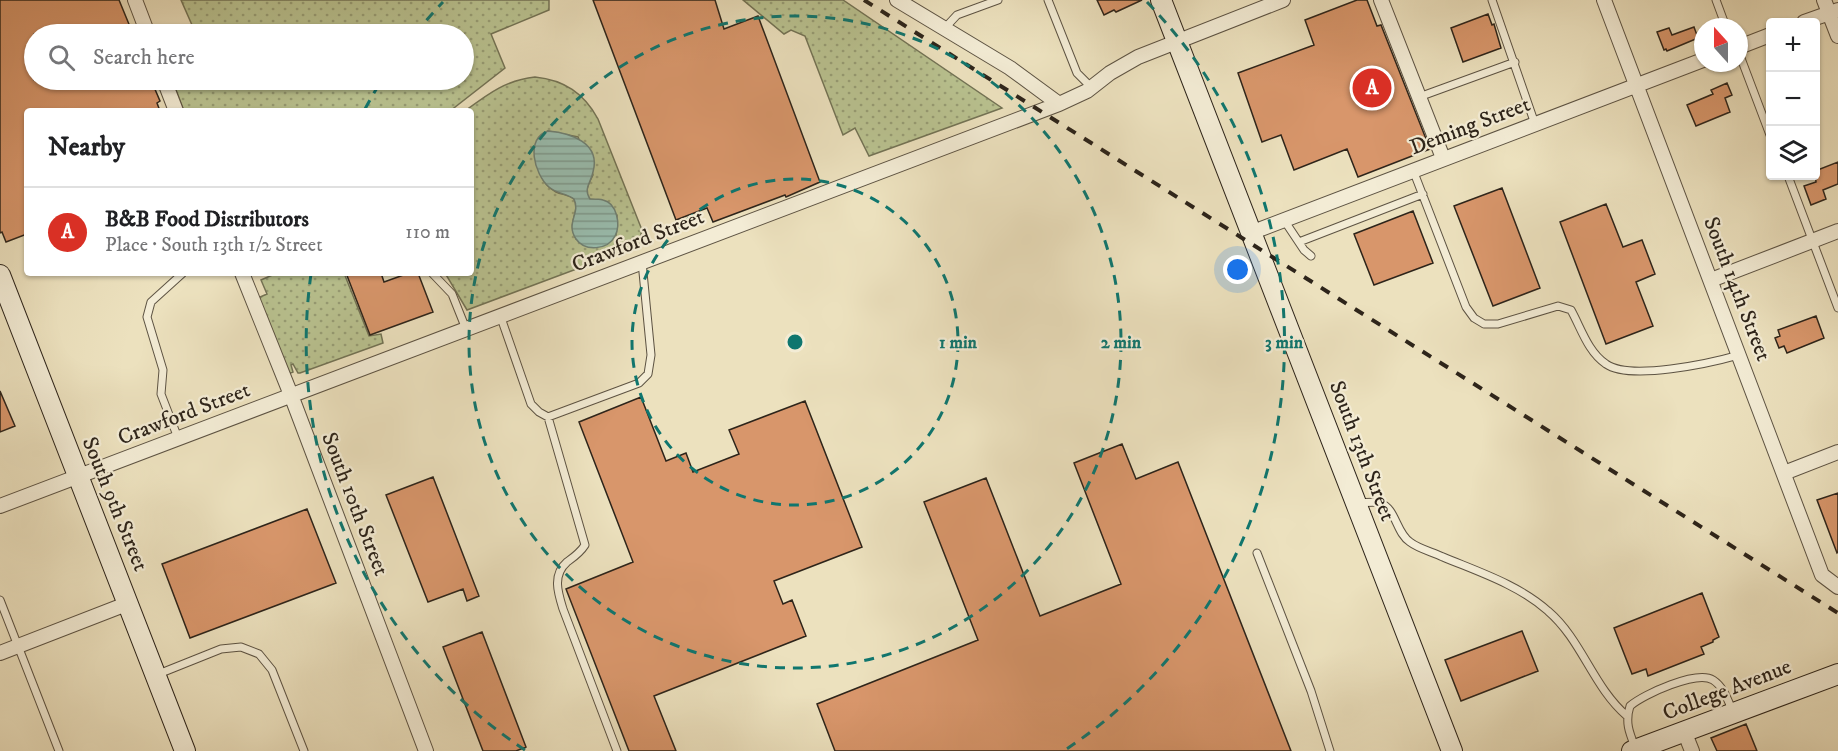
<!DOCTYPE html>
<html lang="en">
<head>
<meta charset="utf-8">
<style>
	body { margin:0; font-family:"IM FELL DW Pica",serif; background:#f2f2f2; color:#202124 }
	.controls { position:absolute; right:18px; top:18px; display:grid; overflow:hidden; border-radius:6px; box-shadow:0 2px 4px #0004 }
	.controls button { width:54px; height:54px; display:grid; place-items:center; padding:0; border:0; border-bottom:2px solid #e0e0e0; background:#fff; color:#202124; font:30px sans-serif }
	.compass { position:absolute; left:1694px; top:18px; width:54px; height:54px; border-radius:50%; background:#fff; box-shadow:0 2px 4px #0004; rotate:339deg }
	.you { position:absolute; left:1238px; top:270px; width:21px; height:21px; margin:-15px; border:4px solid #fff; border-radius:50%; background:#1a73e8; box-shadow:0 0 0 9px #1a73e833 }
	.badge { display:grid; place-items:center; width:39px; height:39px; border-radius:50%; background:#d93025; color:#fff; font-size:20px; font-weight:700 }
	.pin { position:absolute; translate:-50% -50%; border:3px solid #fff; box-shadow:0 2px 6px #0006 }
	.list { margin:0; padding:0; list-style:none }
	h2 { display:flex; justify-content:space-between; align-items:center; height:78px; margin:0; padding:0 24px; font-size:26px }
	h2 small { font-size:20px; font-weight:400; color:#757577 }
	.list li { display:grid; grid-template-columns:39px 1fr auto; gap:18px; align-items:center; box-sizing:border-box; height:90px; padding:0 24px; border-top:2px solid #e0e0e0 }
	.list b { display:block; font-size:22px; white-space:nowrap }
	.list p { margin:0; font-size:20px; white-space:nowrap; color:#757577 }
	.list em { font-size:20px; font-style:normal; color:#757577 }
	.icon { flex:none; width:33px; height:33px; fill:none; stroke:currentColor; stroke-width:2; stroke-linecap:round; stroke-linejoin:round }
	.map { position:relative; flex:none; width:1838px; height:751px; overflow:hidden }
	.search { position:absolute; background:#fff; box-shadow:0 2px 4px #0004; left:24px; top:24px; width:450px; height:66px; display:flex; align-items:center; gap:15px; box-sizing:border-box; padding:0 21px; border-radius:33px; color:#757577; font-size:22px }
	.panel { position:absolute; background:#fff; box-shadow:0 2px 4px #0004; left:24px; top:108px; width:450px; height:168px; border-radius:6px }
	.map>svg:first-child { display:block }
	.grass { fill:url(#grass-dots); stroke:#737355; stroke-width:1.5; fill-rule:evenodd }
	.water { fill:url(#water-rules); stroke:#6e8074; stroke-width:1.5 }
	.building { fill:#d8966b; stroke:#2d241a; stroke-width:1.5 }
	.lines { fill:none; stroke-linecap:round; stroke-linejoin:round }
	.lane-casing { stroke:#5d5343; stroke-width:9 }
	.street-casing { stroke:#5d5343; stroke-width:16 }
	.secondary-casing { stroke:#2d241a; stroke-width:22 }
	.lane { stroke:#f3ecd5; stroke-width:7 }
	.street { stroke:#f3ecd5; stroke-width:14 }
	.secondary { stroke:#f3ecd5; stroke-width:20 }
	.rail { stroke:#2d241a; stroke-width:4; stroke-dasharray:10 10; stroke-linecap:butt }
	.ring { fill:none; stroke:#0f766e; stroke-width:3; stroke-dasharray:10 8 }
	.labels { text-anchor:middle; dominant-baseline:central; stroke-width:4.5; stroke-linejoin:round; paint-order:stroke }
	.street-label { font-size:22px; fill:#2d241a; stroke:#f3ecd5 }
	.centre { fill:#0f766e; stroke:#f3ecd5; stroke-width:3 }
	.ring-label { font-size:18px; text-anchor:middle; font-weight:bold; fill:#0f766e; stroke:#f3ecd5; stroke-width:4.5; stroke-linejoin:round; paint-order:stroke }
</style>
</head>
<body>
<div class="map">
<svg width="1838" height="751" viewBox="0 0 1838 751">
	<defs>
		<pattern id="grass-dots" width="8" height="8" patternUnits="userSpaceOnUse" patternTransform="scale(1.5)"><rect width="8" height="8" fill="#b9c290"/><path d="M2 2h.1M6 6h.1" fill="none" stroke="#979d75" stroke-width="1.8" stroke-linecap="round"/></pattern>
		<pattern id="water-rules" width="6" height="5" patternUnits="userSpaceOnUse" patternTransform="scale(1.5)"><rect width="6" height="5" fill="#99beb0"/><path d="M0 2.5h6" fill="none" stroke="#7d9a8e"/></pattern>
	</defs>
	<rect width="100%" height="100%" fill="#ece1be"/>
	<filter id="stains"><feTurbulence type="fractalNoise" baseFrequency=".00333" numOctaves="4"/><feColorMatrix values="0 0 0 0 .2 0 0 0 0 .09 0 0 0 0 .02 0 0 0 .5 -.17"/></filter>
	<radialGradient id="worn" r=".72"><stop offset=".6" stop-color="#630" stop-opacity="0"/><stop offset="1" stop-color="#630" stop-opacity=".3"/></radialGradient>
	<path class="grass" d="M181 0H549V10L491 34 505 68 450 111H184L176 90 180 80H464V34H196Z
		M743 0H843L1002 108 869 156 855 128 843 135 805 36 791 30 784 34Z
		M535 77C564 80 584 93 598 119L642 230 638 246 467 310 445 273H471V111H465C488 94 506 80 535 77ZM548 131 578 137 593 175C589 183 584 190 589 199L597 200 617 215 616 235 576 239C566 219 581 214 574 199 568 194 562 195 556 192 529 176 542 155 548 131Z
		M277 273H344L369 336 381 334 383 343 300 373H298L293 364 291 365 293 372 288 374 259 300 260 297 267 294 261 280Z"/>
	<path class="water" d="M548 131C571 133 601 143 593 172 591 183 583 188 590 199 594 199 600 199 603 200 617 203 621 225 615 236 608 250 585 252 576 239 565 223 581 213 574 199 566 193 557 194 549 187 534 174 525 138 548 131Z"/>
	<path class="building" d="M0 0H119L133 34H34V80H151L160 101 157 103 160 111H27V234L6 242 2 232 0 233Z
		M593 0H715L724 29 758 16 820 182 786 197 785 195 713 222 707 208 676 220Z
		M1097 0H1142L1116 12 1114 10 1104 15Z
		M1357 0H1367L1377 26 1381 25 1430 149 1358 177 1347 149 1294 170 1281 135 1262 142 1238 73 1314 45 1305 20Z
		M1488 14 1492 25 1494 24 1501 48 1463 62 1451 28Z
		M1694 27 1698 38 1667 51 1666 49 1664 50 1657 32 1669 28 1672 35Z
		M1727 83 1732 95 1725 98 1730 112 1696 126 1687 105 1713 94 1711 90Z
		M1838 162V184L1823 190 1826 199 1811 205 1804 186 1816 182 1815 171Z
		M1502 188 1540 288 1493 306 1454 206Z
		M1606 204 1623 247 1642 240 1655 274 1636 282 1653 326 1606 344 1560 222Z
		M1413 211 1433 263 1374 285 1354 234Z
		M346 273H381L384 282 409 273H418L433 312 370 335Z
		M1816 316 1824 338 1787 353 1784 346 1779 348 1775 338 1780 336 1778 330Z
		M0 391 15 426 0 432Z
		M641 397 666 461 686 453 693 472 739 454 729 430 805 401 862 547 774 581 783 604 792 600 806 636 654 696 676 751H629L566 589 633 562 579 422Z
		M1122 444 1136 479 1178 462 1291 751H835L817 704 978 640 924 502 986 478 1040 616 1121 584 1074 463Z
		M433 477 479 596 467 601 463 589 428 602 386 495Z
		M1838 493V552L1837 553 1817 500Z
		M307 509 336 583 190 638 162 564Z
		M1702 593 1719 637 1713 640V642L1701 647 1704 654 1648 676 1646 669 1632 674 1614 628Z
		M1522 631 1538 671 1461 701 1445 660Z
		M482 632 526 747 516 751H483L443 647Z
		M1746 724 1757 751H1717L1711 738Z"/>
	<g class="lines">
		<g class="lane-casing">
			<path id="lane" d="M1048 0 1077 73 1091 87
				M1492 0 1535 124
				M1716 0 1726 27
				M944 29 957 15 998 0
				M1739 53 1770 135
				M1419 97 1515 62
				M1413 170 1466 307 1474 318 1484 324H1498L1558 306 1571 310C1581 328 1588 352 1606 364 1630 381 1711 363 1739 355
				M1788 176 1838 308
				M1284 220 1304 250 1311 256
				M1299 242 1423 194
				M432 273 452 294 466 329
				M500 315 531 404 539 412 548 417 639 383 648 374 651 355 642 262
				M548 417 585 545C580 553 574 557 567 562 552 575 558 593 563 609L617 751
				M178 438 161 394 163 370 147 317 151 302 183 273
				M1358 503C1365 503 1374 501 1380 503 1396 508 1396 533 1410 542 1419 549 1433 552 1443 557 1479 572 1519 585 1548 611 1582 640 1593 687 1627 716
				M1257 553 1311 691 1330 751
				M0 600 59 751
				M156 675 221 649 241 647 259 654 272 670 304 751
				M1635 747C1629 732 1625 722 1630 706 1644 694 1697 670 1713 680 1724 687 1728 701 1733 712"/>
		</g>
		<g class="street-casing">
			<path id="street" d="M135 0 148 34
				M897 0 1010 68 1059 104
				M1381 0 1443 158
				M1604 0 1822 575 1838 587
				M1824 0 1838 36
				M1804 22 1838 10
				M1739 47 1770 35
				M164 80 176 111
				M1253 232 1703 60
				M242 273 291 395 426 751
				M1711 280 1838 231
				M1784 473 1838 452
				M0 506 1059 104 1087 91 1110 73 1138 57 1283 0
				M0 653 129 603
				M1684 731 1692 751"/>
		</g>
		<g class="secondary-casing">
			<path id="secondary" d="M1161 0 1452 751
				M0 275 185 751
				M1632 751 1838 674"/>
		</g>
		<use href="#lane" class="lane"/>
		<use href="#street" class="street"/>
		<use href="#secondary" class="secondary"/>
		<path class="rail" d="M864 0 1838 613"/>
	</g>
	<g class="ring">
		<circle cx="795" cy="342" r="163"/>
		<circle cx="795" cy="342" r="326"/>
		<path d="M525 750A489 489 0 0 1 311 274M365 109A489 489 0 0 1 380 83M415 34A489 489 0 0 1 443 2M1147 2A489 489 0 0 1 1065 750"/>
	</g>
	<g class="labels">
		<g class="street-label">
			<text transform="translate(1470 126) rotate(-21)">Deming Street</text>
			<text transform="translate(638 241) rotate(-21)">Crawford Street</text>
			<text transform="translate(1737 289) rotate(69)">South 14th Street</text>
			<text transform="translate(184 414) rotate(-21)">Crawford Street</text>
			<text transform="translate(1362 451) rotate(69)">South 13th Street</text>
			<text transform="translate(115 504) rotate(68)">South 9th Street</text>
			<text transform="translate(355 504) rotate(69)">South 10th Street</text>
			<text transform="translate(1727 690) rotate(-21)">College Avenue</text>
		</g>
	</g>
	<circle cx="795" cy="342" r="9" class="centre"/>
	<g class="ring-label">
		<text x="958" y="348">1 min</text>
		<text x="1121" y="348">2 min</text>
		<text x="1284" y="348">3 min</text>
	</g>
	<rect width="100%" height="100%" filter="url(#stains)"/>
	<rect width="100%" height="100%" fill="url(#worn)"/>
</svg>
<div class="controls">
<button>+</button>
<button>−</button>
<button><svg class="icon" aria-label="layers" viewBox="0 0 24 24"><path d="M12 4l9 5-9 5-9-5zM3 14l9 5 9-5"/></svg></button>
</div>
<svg class="compass" viewBox="-18 -18 36 36"><path d="M0-13l5 13h-10z" fill="#e53935"/><path d="M0 13l5-13h-10z" fill="#757577"/></svg>
<div class="you"></div>
<div class="pin badge" style="left:1372px;top:88px">A</div>
<div class="search"><svg class="icon" aria-label="search" viewBox="0 0 24 24"><circle cx="10" cy="10" r="6"/><path d="M15 15l6 6"/></svg>Search here</div>
<section class="panel">
<h2>Nearby<small></small></h2>
<ul class="list">
<li><span class="badge">A</span><div><b>B&amp;B Food Distributors</b><p>Place · South 13th 1/2 Street</p></div><em>110 m</em></li>
</ul>
</section>
</div>
</body>
</html>
